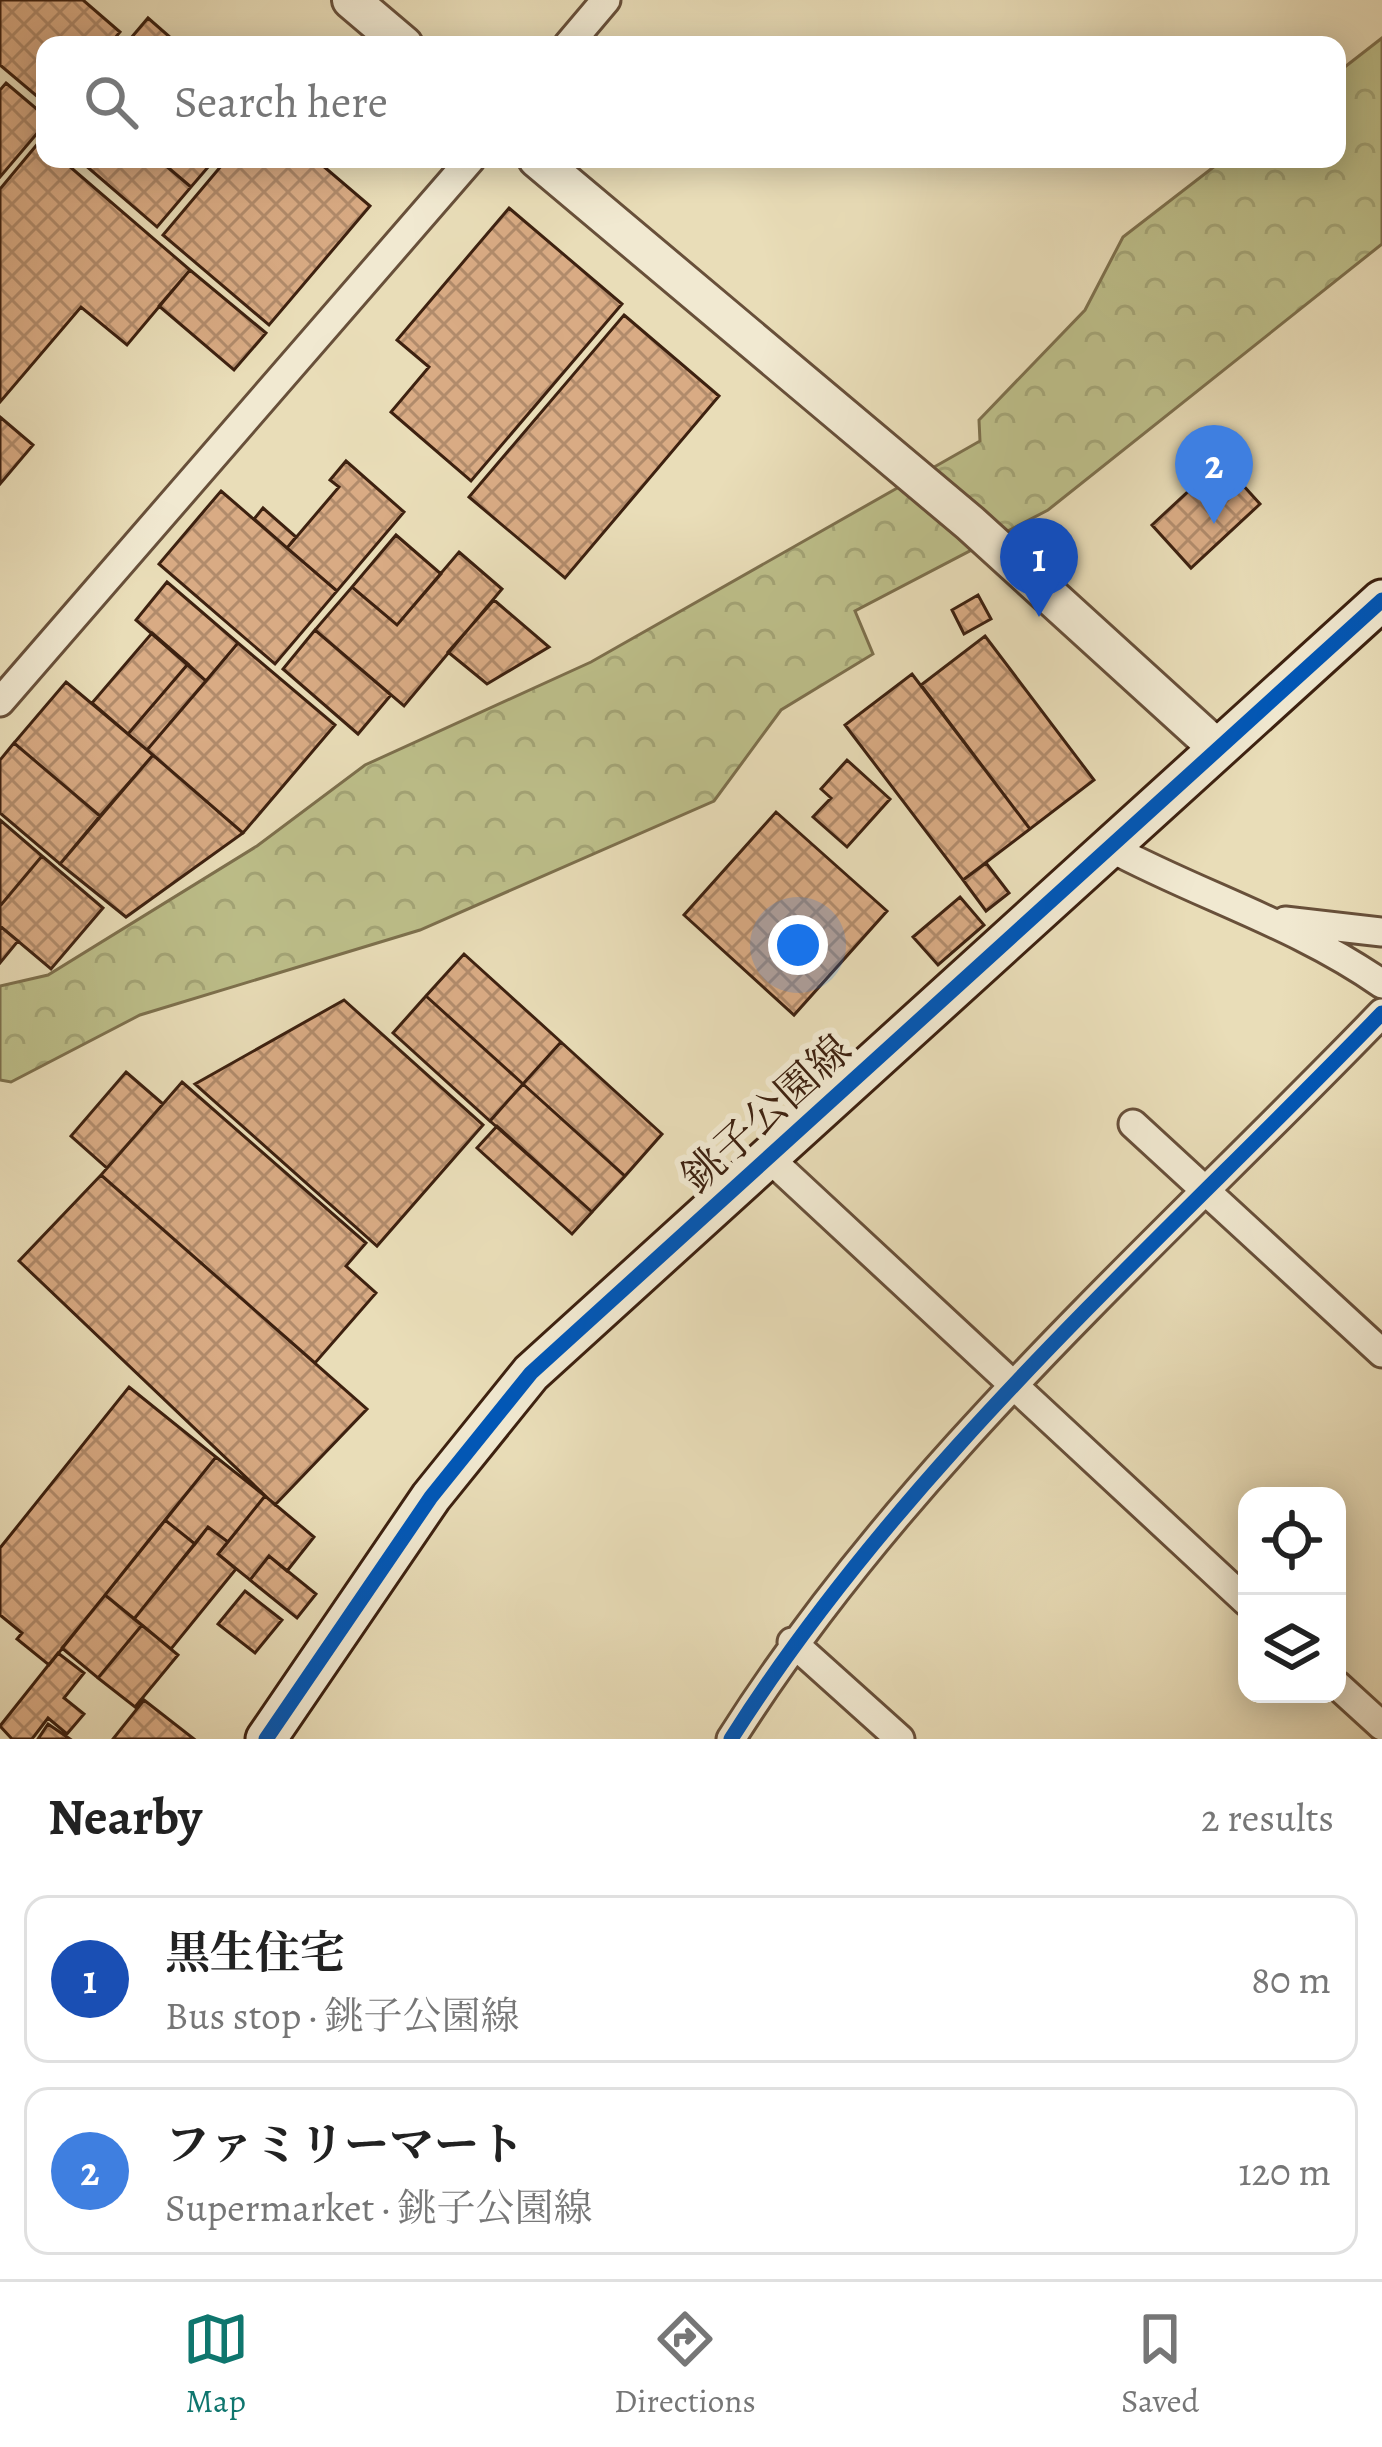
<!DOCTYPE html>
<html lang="en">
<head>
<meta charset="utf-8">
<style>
	body { margin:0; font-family:Alegreya,"Noto Serif JP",serif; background:#f6f6f6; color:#222 }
	.controls { position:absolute; right:36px; bottom:36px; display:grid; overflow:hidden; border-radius:24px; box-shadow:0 6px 30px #0003 }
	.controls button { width:108px; height:108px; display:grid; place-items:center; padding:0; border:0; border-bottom:3px solid #e0e0e0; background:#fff; color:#222; font:60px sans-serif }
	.you { position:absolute; left:798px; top:945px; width:42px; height:42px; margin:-30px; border:9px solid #fff; border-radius:50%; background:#1a73e8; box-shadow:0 0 0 18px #1a73e833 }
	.badge { display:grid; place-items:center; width:78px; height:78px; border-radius:50%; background:#0f766e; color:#fff; font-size:39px; font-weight:700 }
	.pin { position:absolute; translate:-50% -99px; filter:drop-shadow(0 3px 6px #0008) }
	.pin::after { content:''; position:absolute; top:63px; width:42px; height:36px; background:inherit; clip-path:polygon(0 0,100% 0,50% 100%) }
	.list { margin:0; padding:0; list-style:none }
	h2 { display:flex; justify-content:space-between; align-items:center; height:156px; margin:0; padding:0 48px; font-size:51px }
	h2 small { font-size:39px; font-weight:400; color:#767676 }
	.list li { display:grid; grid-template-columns:78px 1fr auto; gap:36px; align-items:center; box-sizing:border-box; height:168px; margin:0 24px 24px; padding:0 24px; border:3px solid #e0e0e0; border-radius:24px }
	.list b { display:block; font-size:45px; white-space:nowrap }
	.list p { margin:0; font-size:39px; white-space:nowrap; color:#767676 }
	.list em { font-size:39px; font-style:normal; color:#767676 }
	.icon { flex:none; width:66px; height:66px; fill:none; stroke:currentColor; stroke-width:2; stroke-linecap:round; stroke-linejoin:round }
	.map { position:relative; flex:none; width:1382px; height:1739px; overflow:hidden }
	.search { position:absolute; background:#fff; box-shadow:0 6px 30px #0003; left:36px; right:36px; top:36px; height:132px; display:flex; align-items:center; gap:30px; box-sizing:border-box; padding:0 42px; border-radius:24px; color:#767676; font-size:45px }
	.sheet { height:540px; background:#fff }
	nav { display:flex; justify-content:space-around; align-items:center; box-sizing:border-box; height:168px; border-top:3px solid #e0e0e0; background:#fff; font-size:33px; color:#767676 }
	nav a { display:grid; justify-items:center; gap:6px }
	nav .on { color:#0f766e }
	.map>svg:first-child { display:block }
	.park { fill:url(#park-crowns); stroke:#7d704d; stroke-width:3 }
	.building { fill:url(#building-cross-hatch); stroke:#3d2110; stroke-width:3 }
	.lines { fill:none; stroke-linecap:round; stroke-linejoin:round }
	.minor-casing { stroke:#68503a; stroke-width:33 }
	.tertiary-casing { stroke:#68503a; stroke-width:42 }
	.secondary-casing { stroke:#3d2110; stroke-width:45 }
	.minor { stroke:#f1e9d1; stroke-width:27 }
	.tertiary { stroke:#f1e9d1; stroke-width:36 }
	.secondary { stroke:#f1e9d1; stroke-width:39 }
	.cycleway-casing { stroke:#f1e9d1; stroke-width:22 }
	.cycleway { stroke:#0057b8; stroke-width:15 }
	.labels { text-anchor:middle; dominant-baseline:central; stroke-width:12; stroke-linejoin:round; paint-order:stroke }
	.street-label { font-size:42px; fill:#3d2110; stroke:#f1e9d1 }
</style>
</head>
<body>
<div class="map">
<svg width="1382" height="1739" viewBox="0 0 1382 1739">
	<defs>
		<pattern id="park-crowns" width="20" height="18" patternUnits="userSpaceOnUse" patternTransform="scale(3)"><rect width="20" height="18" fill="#bdbf8a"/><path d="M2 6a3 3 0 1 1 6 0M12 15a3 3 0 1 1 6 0" fill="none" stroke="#a3a476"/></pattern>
		<pattern id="building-cross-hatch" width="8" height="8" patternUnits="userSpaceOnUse" patternTransform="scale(3)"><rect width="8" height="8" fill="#d9ab84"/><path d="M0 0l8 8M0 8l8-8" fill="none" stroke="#b18b6b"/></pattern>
	</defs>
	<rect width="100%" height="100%" fill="#e9ddb8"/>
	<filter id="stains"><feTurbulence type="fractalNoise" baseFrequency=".00167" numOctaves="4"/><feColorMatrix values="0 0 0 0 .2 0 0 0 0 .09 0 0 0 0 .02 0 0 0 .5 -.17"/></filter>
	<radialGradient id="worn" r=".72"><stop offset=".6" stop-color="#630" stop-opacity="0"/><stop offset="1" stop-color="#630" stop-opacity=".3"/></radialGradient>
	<path class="park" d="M1382 38V244L1048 510 855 611 873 654 781 710 714 801 420 930 140 1015 11 1082 0 1080V986L48 975 257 846 365 765 591 662 980 441 979 420 1085 310 1123 237 1224 159H1337V73Z"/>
	<path class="building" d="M0 0H83L120 32 109 45H45V103L0 65Z
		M148 18 179 45H125Z
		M6 83 45 116V124L0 177V90Z
		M40 141 45 159H61L190 270 127 345 81 307 0 402V189Z
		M78 159H158L191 187 157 227Z
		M158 159H215L191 187Z
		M227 159H315L370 206 269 325 163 235Z
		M509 208 622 304 471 481 391 412 429 367 397 340Z
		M190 270 266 333 234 370 159 306Z
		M624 315 719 396 565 578 469 497Z
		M0 417 33 445 0 484Z
		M346 461 404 512 337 591 287 548 339 487 330 480Z
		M1221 461 1260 504 1191 568 1152 525Z
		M221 491 337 591 275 664 159 564Z
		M263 508 296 537 287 548 254 519Z
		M396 535 441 574 397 625 352 587Z
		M459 552 502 589 404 706 315 630 352 587 397 625Z
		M167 582 238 643 206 681 136 620Z
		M978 595 991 619 964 634 952 610Z
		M494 600 549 647 487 684 448 652Z
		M315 630 391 695 358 734 283 669Z
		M152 633 188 664 128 734 92 703Z
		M985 636 1094 780 1030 829 921 685Z
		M238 643 335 725 243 833 147 750Z
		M188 664 206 681 147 750 128 734Z
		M912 674 1030 829 963 880 845 725Z
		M66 682 153 755 100 816 14 743Z
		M14 743 100 816 60 864 0 813V760Z
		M153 755 243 833 126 917 60 864Z
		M847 760 890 799 847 847 813 817 831 798 821 789Z
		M776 812 887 911 794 1015 684 915Z
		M0 820 42 856 0 906Z
		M42 856 103 908 51 969 0 926V906Z
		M986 863 1009 893 986 911 963 880Z
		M960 897 984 925 938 965 913 937Z
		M0 926 18 941 0 963Z
		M464 954 561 1042 523 1084 426 996Z
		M426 996 523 1084 490 1121 393 1033Z
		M344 1000 483 1125 377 1246 195 1084Z
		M561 1042 662 1134 625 1176 523 1084Z
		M126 1072 163 1104 107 1168 71 1136Z
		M182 1082 366 1243 346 1266 376 1293 315 1363 101 1175Z
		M523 1084 625 1176 592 1212 490 1121Z
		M497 1126 592 1212 572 1234 477 1148Z
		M101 1175 367 1409 275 1505 19 1261Z
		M129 1387 216 1457 49 1665 17 1639 22 1633 0 1615V1548Z
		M216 1457 265 1496 228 1542 208 1527 195 1544 165 1520Z
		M265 1496 314 1537 287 1571 269 1556 250 1580 218 1554Z
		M165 1520 195 1544 134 1619 105 1595Z
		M208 1527 228 1542 218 1554 236 1569 171 1649 134 1619Z
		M269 1556 316 1594 297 1618 250 1580Z
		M245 1591 282 1620 255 1653 218 1624Z
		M105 1595 142 1625 98 1678 62 1648Z
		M142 1625 178 1655 135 1707 98 1678Z
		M58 1653 84 1673 64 1698 84 1714 67 1734 48 1718 32 1739H12L0 1726Z
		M144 1700 194 1739H113Z
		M48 1724 70 1739H38Z"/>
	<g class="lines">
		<g class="minor-casing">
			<path id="minor" d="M568 45 606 0
				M0 702 471 159
				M1111 848C1201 896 1298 925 1382 984
				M1285 921 1382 932
				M1133 1124 1382 1353
				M770 1159 1247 1602
				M792 1642 900 1739
				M1337 1685 1382 1726
				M731 1739C904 1465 1158 1245 1382 1013"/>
		</g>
		<g class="tertiary-casing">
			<path id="tertiary" d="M351 0 404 45
				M537 159 970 523 1215 746"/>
		</g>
		<g class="secondary-casing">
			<path id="secondary" d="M266 1739 431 1497 531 1373 1382 600"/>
		</g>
		<use href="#minor" class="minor"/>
		<use href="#tertiary" class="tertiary"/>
		<use href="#secondary" class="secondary"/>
		<g class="cycleway-casing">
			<path id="cycleway" d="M266 1739 431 1497 531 1373 1382 600
				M731 1739C904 1465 1158 1245 1382 1013"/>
		</g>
		<use href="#cycleway" class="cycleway"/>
	</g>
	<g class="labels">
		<g class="street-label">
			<text transform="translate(766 1113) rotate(-42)">銚子公園線</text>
		</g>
	</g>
	<rect width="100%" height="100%" filter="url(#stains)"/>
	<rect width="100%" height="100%" fill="url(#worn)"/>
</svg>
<div class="controls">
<button><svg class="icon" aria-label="locate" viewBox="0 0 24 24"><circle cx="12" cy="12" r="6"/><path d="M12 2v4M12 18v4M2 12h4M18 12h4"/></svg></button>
<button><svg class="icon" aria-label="layers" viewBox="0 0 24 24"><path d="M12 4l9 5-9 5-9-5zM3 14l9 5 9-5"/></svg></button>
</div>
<div class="you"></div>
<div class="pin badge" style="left:1039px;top:617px;background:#1a4fb4">1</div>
<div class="pin badge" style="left:1214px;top:524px;background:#3f7fe0">2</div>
<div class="search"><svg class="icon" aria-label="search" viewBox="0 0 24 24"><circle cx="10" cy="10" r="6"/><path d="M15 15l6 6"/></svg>Search here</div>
</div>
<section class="sheet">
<h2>Nearby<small>2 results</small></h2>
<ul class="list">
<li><span class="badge" style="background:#1a4fb4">1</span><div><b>黒生住宅</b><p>Bus stop · 銚子公園線</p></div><em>80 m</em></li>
<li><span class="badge" style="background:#3f7fe0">2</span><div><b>ファミリーマート</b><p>Supermarket · 銚子公園線</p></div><em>120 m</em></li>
</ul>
</section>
<nav>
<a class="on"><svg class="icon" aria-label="map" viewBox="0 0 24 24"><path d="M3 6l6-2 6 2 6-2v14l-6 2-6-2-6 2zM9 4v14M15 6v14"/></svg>Map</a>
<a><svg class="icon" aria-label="directions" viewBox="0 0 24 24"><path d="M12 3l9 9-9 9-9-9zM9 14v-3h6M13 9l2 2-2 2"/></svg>Directions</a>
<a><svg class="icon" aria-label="saved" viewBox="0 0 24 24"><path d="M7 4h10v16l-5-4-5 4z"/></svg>Saved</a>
</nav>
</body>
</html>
